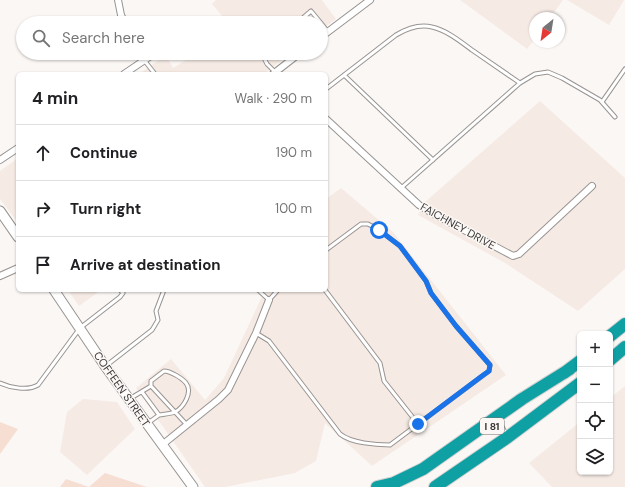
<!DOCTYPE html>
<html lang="en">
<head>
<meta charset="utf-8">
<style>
	body { margin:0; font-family:"DM Sans",sans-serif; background:#f2f2f2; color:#202124 }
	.controls { position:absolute; right:12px; bottom:12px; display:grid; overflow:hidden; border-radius:6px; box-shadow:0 1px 3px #0004 }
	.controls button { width:36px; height:36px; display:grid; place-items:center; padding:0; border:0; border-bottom:1px solid #e0e0e0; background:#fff; color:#202124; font:20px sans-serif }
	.compass { position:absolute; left:529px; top:12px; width:36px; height:36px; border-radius:50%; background:#fff; box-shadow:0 1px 3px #0004; rotate:210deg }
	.stop { position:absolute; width:12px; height:12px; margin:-9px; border:3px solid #1a73e8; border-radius:50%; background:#fff }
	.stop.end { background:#1a73e8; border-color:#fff; box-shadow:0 1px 4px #0008 }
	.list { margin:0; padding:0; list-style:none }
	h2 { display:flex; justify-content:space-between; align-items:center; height:52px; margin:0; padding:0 16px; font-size:17px }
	h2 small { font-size:13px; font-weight:400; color:#757577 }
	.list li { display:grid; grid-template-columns:26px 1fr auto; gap:12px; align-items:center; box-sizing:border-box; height:56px; padding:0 16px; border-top:1px solid #e0e0e0 }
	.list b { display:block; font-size:15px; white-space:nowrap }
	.list em { font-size:13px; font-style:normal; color:#757577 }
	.icon { flex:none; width:22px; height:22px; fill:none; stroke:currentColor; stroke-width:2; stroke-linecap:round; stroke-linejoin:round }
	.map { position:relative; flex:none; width:625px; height:487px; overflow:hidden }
	.search { position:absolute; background:#fff; box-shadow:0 1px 3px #0004; left:16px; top:16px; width:312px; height:44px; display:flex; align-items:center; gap:10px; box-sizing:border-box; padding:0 14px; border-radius:22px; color:#757577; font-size:15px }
	.panel { position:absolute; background:#fff; box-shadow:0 1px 3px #0004; left:16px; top:72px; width:312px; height:220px; border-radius:6px }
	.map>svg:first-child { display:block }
	.built { fill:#f6eae4 }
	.green { fill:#f6ded3 }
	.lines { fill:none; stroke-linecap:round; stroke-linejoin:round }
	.lane-casing { stroke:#989492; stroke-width:5 }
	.street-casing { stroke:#989492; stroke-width:8 }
	.secondary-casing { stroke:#989492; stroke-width:11 }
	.highway-casing { stroke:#d3d2d2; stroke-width:14 }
	.lane { stroke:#fff; stroke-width:3 }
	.street { stroke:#fff; stroke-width:6 }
	.secondary { stroke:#fff; stroke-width:9 }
	.highway { stroke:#0fa0a4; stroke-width:12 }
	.route { stroke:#1a73e8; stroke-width:5 }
	.labels { text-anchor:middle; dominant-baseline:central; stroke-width:3; stroke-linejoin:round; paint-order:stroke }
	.shield { fill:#fbf7f5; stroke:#716e6e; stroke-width:1 }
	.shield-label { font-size:10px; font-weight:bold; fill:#363434 }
	.street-label { font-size:11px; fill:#363434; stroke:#fbf7f5 }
</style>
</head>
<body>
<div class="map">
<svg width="625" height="487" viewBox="0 0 625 487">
	<rect width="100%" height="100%" fill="#fbf7f5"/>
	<path class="built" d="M216 0H322L336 19 321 30V23H228L212 4Z
		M460 0H563L550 18H535V39L527 49Z
		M567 0H624L609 25Z
		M197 53H291L264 74H139L166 55 173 68Z
		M540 101 625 178V269L578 311 505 263 418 215 425 202Z
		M18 158V223L0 199V171Z
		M341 188 393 232 506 375 372 466 325 423 316 461 295 473 225 487H205L136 388 171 359 205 400 224 378 265 290H326V199Z
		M68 290H101L79 306Z
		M625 386V487H552L529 463 580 422V472H610V398Z
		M83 399 117 402 135 429 87 475 60 452 67 412Z"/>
	<path class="green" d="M0 422 18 429 0 454Z
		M105 473 147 487H60L66 479 89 487Z"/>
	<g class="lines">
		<g class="lane-casing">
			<path id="lane" d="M297 23 311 11 321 23
				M321 23 328 32
				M267 53 264 58 267 64 275 72
				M144 60 155 74
				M344 75 433 160
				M326 89 396 35C406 29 420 24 432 27 446 30 460 41 472 50 488 61 504 72 520 83
				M602 102 625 69
				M400 189 520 83 535 74 548 72 562 78 600 100 615 117
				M258 290 269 300 278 290
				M325 290 380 363 384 381 418 424
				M256 333 269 341 340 434C351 443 376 445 390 445L489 371 490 365 456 326 431 293 426 281 400 246 379 230 368 224H361L326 250
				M107 365 152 330 158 320 156 311 164 290
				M0 383C11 388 28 391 38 385L80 328 120 297 123 293 120 290
				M142 392 159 415C164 414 170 414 175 412 184 407 193 392 186 383 182 378 170 371 164 371L151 381V386
				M131 398 151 386 187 425
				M499 421 506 434
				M148 423 159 415"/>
		</g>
		<g class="street-casing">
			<path id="street" d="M118 0 121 15 125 23
				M321 37 370 0
				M140 53 144 60
				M124 74 155 53
				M273 74 300 53
				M326 119 419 205 432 213 513 256 519 254 592 186
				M0 160 18 148
				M0 276 18 268
				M162 445 219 399 228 390 256 333 269 300"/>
		</g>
		<g class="secondary-casing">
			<path id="secondary" d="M0 211 18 237
				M54 290 105 366 193 487"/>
		</g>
		<g class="highway-casing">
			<path id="highway" d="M610 336 625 324
				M610 360 625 347
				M564 373 580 361
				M377 487 394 483 423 469 522 399 570 369
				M435 487 508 437 580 383"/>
		</g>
		<use href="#lane" class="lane"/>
		<use href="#street" class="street"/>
		<use href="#secondary" class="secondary"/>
		<use href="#highway" class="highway"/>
	</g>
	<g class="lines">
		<path class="route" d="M379 230 400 246 426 281 431 293 456 326 490 365 489 371 482 376 418 424"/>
	</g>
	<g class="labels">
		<rect class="shield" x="480" y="418" width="24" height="16" rx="3"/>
		<g class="shield-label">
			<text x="492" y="426">I 81</text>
		</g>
		<g class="street-label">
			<text transform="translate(458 226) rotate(29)">FAICHNEY DRIVE</text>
			<text transform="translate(122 389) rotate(55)">COFFEEN STREET</text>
		</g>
	</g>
</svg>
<div class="controls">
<button>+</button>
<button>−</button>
<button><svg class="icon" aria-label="locate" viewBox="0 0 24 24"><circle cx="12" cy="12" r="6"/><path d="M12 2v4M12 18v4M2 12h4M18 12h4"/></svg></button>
<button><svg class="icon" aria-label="layers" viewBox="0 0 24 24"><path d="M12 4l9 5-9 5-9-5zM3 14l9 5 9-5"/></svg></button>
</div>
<svg class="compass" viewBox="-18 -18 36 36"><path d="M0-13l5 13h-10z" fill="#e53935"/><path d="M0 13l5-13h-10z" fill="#757577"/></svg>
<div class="stop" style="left:379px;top:230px"></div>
<div class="stop end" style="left:418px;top:424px"></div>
<div class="search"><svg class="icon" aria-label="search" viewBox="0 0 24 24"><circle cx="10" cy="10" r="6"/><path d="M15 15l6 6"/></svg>Search here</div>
<section class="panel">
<h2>4 min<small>Walk · 290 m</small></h2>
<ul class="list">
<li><svg class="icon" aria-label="ahead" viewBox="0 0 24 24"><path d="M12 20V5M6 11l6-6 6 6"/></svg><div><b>Continue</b></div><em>190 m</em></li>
<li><svg class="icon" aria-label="right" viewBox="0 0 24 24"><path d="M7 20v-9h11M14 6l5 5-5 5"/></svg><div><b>Turn right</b></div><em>100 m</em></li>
<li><svg class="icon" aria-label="arrive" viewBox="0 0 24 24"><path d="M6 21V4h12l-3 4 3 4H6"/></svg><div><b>Arrive at destination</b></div></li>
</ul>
</section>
</div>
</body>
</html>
